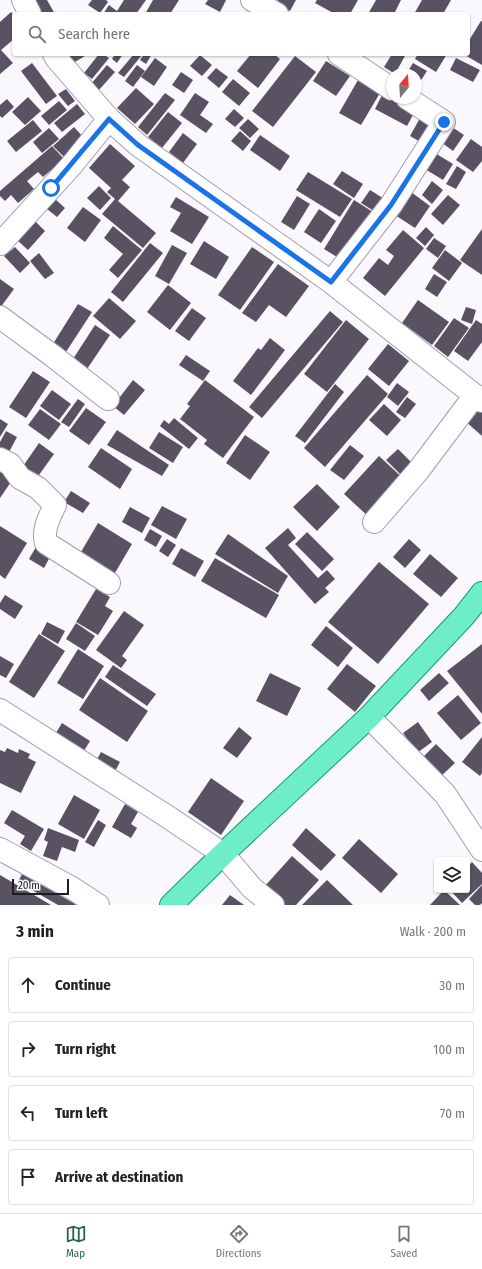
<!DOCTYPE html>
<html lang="en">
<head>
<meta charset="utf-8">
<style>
	body { margin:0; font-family:"Fira Sans Condensed",sans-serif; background:#f2f2f2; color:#222 }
	.controls { position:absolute; right:12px; bottom:12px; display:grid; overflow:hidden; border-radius:4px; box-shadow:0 1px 3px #0004 }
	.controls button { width:36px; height:36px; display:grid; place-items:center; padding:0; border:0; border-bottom:1px solid #e0e0e0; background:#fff; color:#222; font:20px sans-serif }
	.compass { position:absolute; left:386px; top:68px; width:36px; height:36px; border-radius:50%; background:#fff; box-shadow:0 1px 3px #0004; rotate:18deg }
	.scale { position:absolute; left:12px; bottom:10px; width:57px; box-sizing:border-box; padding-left:4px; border:2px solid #1f1c23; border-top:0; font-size:11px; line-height:14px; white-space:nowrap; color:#1f1c23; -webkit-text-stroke:3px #faf8fc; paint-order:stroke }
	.stop { position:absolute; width:12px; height:12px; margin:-9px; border:3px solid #1a73e8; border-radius:50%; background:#fff }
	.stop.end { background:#1a73e8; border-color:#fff; box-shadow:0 1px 4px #0008 }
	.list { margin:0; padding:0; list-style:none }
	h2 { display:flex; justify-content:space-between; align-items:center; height:52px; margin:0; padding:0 16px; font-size:17px }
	h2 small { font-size:13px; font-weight:400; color:#767676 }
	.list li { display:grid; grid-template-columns:26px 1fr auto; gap:12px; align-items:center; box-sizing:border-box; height:56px; margin:0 8px 8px; padding:0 8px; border:1px solid #e0e0e0; border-radius:4px }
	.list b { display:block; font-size:15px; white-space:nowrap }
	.list em { font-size:13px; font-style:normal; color:#767676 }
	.icon { flex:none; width:22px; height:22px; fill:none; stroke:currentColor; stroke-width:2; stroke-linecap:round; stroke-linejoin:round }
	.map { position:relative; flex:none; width:482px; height:905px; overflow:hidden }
	.search { position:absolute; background:#fff; box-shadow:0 1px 3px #0004; left:12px; right:12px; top:12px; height:44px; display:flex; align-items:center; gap:10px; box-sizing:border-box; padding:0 14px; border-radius:4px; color:#767676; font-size:15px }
	.sheet { height:308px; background:#fff }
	nav { display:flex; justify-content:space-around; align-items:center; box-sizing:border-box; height:56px; border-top:1px solid #e0e0e0; background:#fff; font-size:11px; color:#767676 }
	nav a { display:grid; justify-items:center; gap:2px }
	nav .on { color:#2a634c }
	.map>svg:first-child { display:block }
	.building { fill:#595263 }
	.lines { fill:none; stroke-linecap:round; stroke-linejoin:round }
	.minor-casing { stroke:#a49caf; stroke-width:24 }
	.major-casing { stroke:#129d76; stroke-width:24 }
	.minor { stroke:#fff; stroke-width:22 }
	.major { stroke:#6deec7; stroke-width:22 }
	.route { stroke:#1a73e8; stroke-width:5 }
</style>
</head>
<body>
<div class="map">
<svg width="482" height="905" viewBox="0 0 482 905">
	<rect width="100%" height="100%" fill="#faf8fc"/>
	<path class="building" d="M32 0H47L55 14H41Z
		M92 0H106L108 2 100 13 88 5Z
		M124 0H146L136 14H103L109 5 117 11Z
		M153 0H179L170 14H145Z
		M208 0H226L220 12 205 4Z
		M278 0H296L290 11 276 4Z
		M317 0H358L350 14H335L315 3Z
		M376 0H401L394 14H368Z
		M422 0H451L443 14H414Z
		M11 12 14 15V39L1 50 13 63 0 74V22Z
		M481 21H482V65L463 54H468V42Z
		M63 54H83L85 56 70 65Z
		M99 54H103L109 58 92 79 84 73Z
		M115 54H123L117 63 112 59Z
		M134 54H140L142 55 124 77 118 73Z
		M144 54H152L146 64 140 60Z
		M251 54H274L280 59 258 88 237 71Z
		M392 54H406L395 74 384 67Z
		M418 54H447L436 72 415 59Z
		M200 55 212 65 202 76 190 66Z
		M295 56 316 72 273 127 252 111Z
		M155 58 167 67 154 86 141 77Z
		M456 58 480 70 473 82 450 70Z
		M326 61 350 76 336 96 313 81Z
		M32 63 57 96 46 104 21 71Z
		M413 63 427 71 416 88V74H406Z
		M107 65 115 72 99 90 91 84Z
		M137 65 145 71 133 87 125 81Z
		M216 68 228 77 219 88 207 78Z
		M181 72 193 80 184 93 172 85Z
		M233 79 250 93 239 106 222 92Z
		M358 80 380 93 361 125 339 113Z
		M136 88 154 104 135 124 117 108Z
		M66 89 75 101 68 106 58 94Z
		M165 93 175 100 147 135 138 127Z
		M195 93 209 102 200 115 213 124 206 133 180 115Z
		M382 95 414 113 407 126 375 109Z
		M28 97 41 111 25 125 12 112Z
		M7 99 14 107 2 118 0 116V105Z
		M59 101 67 110 49 125 41 116Z
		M77 104 85 114 62 132 54 123Z
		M234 109 244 118 235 127 225 119Z
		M168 112 182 123 162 148 148 137Z
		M420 118 434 126 424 144 410 136Z
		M248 119 259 129 250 138 239 128Z
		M33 120 42 131 16 152 7 141Z
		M74 127 84 138 64 157 53 146Z
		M452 127 464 135 453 151 441 142Z
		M49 128 59 139 42 153 33 142Z
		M240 131 251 141 243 151 231 141Z
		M183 133 197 144 183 163 169 152Z
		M260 135 290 156 280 171 250 150Z
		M471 139 482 147V161L473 172 456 160Z
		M110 144 135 166 122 180 130 187 118 201 156 233 143 248 102 214 115 199 107 192 111 188 89 168Z
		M52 146 64 159 43 177 38 172 27 181 34 189 18 203 11 195 5 201 0 196V191Z
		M435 153 453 164 443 180 425 169Z
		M457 166 466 172 456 189 446 184Z
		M342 171 363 184 354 198 333 184Z
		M308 172 352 199 340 217 296 190Z
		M432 181 443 190 432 204 422 195Z
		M99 186 111 198 100 210 87 198Z
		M370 190 386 200 377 213 361 203Z
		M411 192 430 206 415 228 395 215Z
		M448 195 460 205 443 225 431 214Z
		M297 196 310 204 294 230 281 222Z
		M176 197 209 217 192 244 170 231 181 213 170 207Z
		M55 199 65 208 57 217 47 209Z
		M354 200 373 212 342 260 324 249Z
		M83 207 101 220 85 242 67 228Z
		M319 209 336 221 321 243 304 232Z
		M35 221 45 231 28 250 17 240Z
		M113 226 142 250 118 278 109 270 123 254 104 238Z
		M426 227 434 235 425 246 416 238Z
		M482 229V275L460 260Z
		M403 230 424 248 385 296 363 278 379 258 388 265 394 256 386 250Z
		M434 238 446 246 438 258 426 249Z
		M204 241 229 257 216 279 190 264Z
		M150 243 163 253 123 302 111 292Z
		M172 245 187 253 169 284 155 276Z
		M15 247 30 263 20 273 4 256Z
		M252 247 274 262 240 310 218 295Z
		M445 250 462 263 449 281 432 268Z
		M39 253 54 273 45 279 30 261Z
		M278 264 309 286 286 317 269 305 256 322 242 313Z
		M434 274 447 282 437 297 425 289Z
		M0 279 14 289 0 308Z
		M168 285 191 303 170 330 147 312Z
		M109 298 136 321 120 339 93 316Z
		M418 300 449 322 432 345 402 323Z
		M78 304 92 312 64 355 51 347Z
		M466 307 476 310 472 324 461 320Z
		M192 308 206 318 189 341 175 331Z
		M330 311 343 322 262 418 249 407Z
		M454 318 469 328 448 357 434 346Z
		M346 320 369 339 327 392 304 374Z
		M476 320 482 324V342L468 361 454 351Z
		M95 325 110 335 87 369 73 359Z
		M270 338 285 350 251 395 233 381 258 348 261 350Z
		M388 344 409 361 389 386 368 369Z
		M186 355 210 371 203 381 179 365Z
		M33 371 50 382 26 418 9 407Z
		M367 375 388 394 325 467 304 448Z
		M133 380 145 390 124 415 113 406Z
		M205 380 254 417 223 458 204 444 207 440 180 419 190 406 187 404Z
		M397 383 409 392 398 406 387 397Z
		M335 384 344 392 305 443 295 436Z
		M52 390 71 404 59 420 40 406Z
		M407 397 416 404 405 418 396 412Z
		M78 399 85 404 69 427 61 422Z
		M384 404 401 420 387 436 369 420Z
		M478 406 482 410V436L465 421Z
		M86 408 106 422 89 445 69 431Z
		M40 409 61 424 49 440 28 425Z
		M174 418 198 438 189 449 160 426 164 420 169 424Z
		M0 419 8 424 0 437Z
		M117 430 169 465 162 476 107 445Z
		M6 431 17 437 7 456 0 452V442Z
		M159 432 183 447 173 463 149 448Z
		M245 435 270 452 250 480 226 463Z
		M39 443 54 454 34 482 19 472Z
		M350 445 364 456 344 480 330 470Z
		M101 448 132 469 120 489 88 467Z
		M398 449 416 467 404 478 386 460Z
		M379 456 406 481 371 519 344 494Z
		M0 471 13 479 0 498Z
		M317 484 340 507 317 531 293 507Z
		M71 491 90 503 83 513 64 502Z
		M162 506 187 519 176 539 151 525Z
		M130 507 150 518 142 533 122 522Z
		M98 523 132 544 112 578 78 557Z
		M0 526 27 543 5 579 0 575Z
		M288 528 296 538 288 545 318 578 327 570 335 579 325 588 329 592 315 604 265 548Z
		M150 529 162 536 156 547 144 540Z
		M307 532 334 559 322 571 295 544Z
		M228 534 288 576 278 593 215 554Z
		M167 539 176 545 168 557 159 551Z
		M409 539 421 550 405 568 393 557Z
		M36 547 51 555 44 568 29 559Z
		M181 548 204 561 195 577 172 564Z
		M430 554 458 578 441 597 413 574Z
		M215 558 279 595 266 618 201 581Z
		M379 562 429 604 378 664 328 622Z
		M96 589 110 597 105 606 113 611 98 635 76 622Z
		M5 595 23 606 15 619 0 609V603Z
		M124 611 144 625 122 656 127 660 121 668 96 650Z
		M47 622 65 631 58 644 41 634Z
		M76 623 95 636 85 651 66 639Z
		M326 626 353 648 338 667 311 645Z
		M39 634 65 651 34 698 9 682Z
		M482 644V714L447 671Z
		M78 649 104 666 83 699 57 683Z
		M0 656 14 664 6 678 0 675Z
		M347 664 376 686 355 712 327 689Z
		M113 665 156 694 147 706 105 677Z
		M270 673 301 688 287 716 256 701Z
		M439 673 449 683 429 701 420 690Z
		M100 678 148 711 127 742 79 710Z
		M458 695 481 723 461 740 437 713Z
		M418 722 432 742 417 753 403 733Z
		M62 723 90 741 82 754 54 736Z
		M239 727 252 738 237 758 223 748Z
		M482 737V773L480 776 462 762Z
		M436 744 455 763 439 778 421 759Z
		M7 748 18 753 19 749 30 754 28 758 36 762 21 793 0 783V750L5 752Z
		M101 752 120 762 114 773 95 763Z
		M211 778 244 801 221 835 188 812Z
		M74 795 100 810 84 839 58 824Z
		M125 804 138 812 131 824 137 828 131 838 112 827Z
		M12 810 44 829 31 851 20 844 25 836 4 823Z
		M98 820 106 825 94 847 85 842Z
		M48 828 79 840 75 852 62 847 57 861 43 856 48 842 44 840Z
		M306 828 336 855 321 871 292 845Z
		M359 839 398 874 381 893 342 858Z
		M292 856 319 880 296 905H284L264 887Z
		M472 862 482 873V884L462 903 450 890H467V867Z
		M22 874 77 905H58L18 882Z
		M0 875 51 905H0Z
		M327 880 353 905H302Z
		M482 885V903L480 905H475L469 899Z
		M444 890 460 905H430Z
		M230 895 244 905H222Z"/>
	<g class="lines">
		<g class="minor-casing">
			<path id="minor" d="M23 0 30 14
				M252 0 277 14
				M54 54 57 59 109 119 138 145 331 282 482 401
				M339 54 392 89
				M0 244 71 166 109 119
				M331 282 391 205 444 122 407 98
				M0 317 53 356 108 399
				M0 459 10 464 20 478 38 488 55 505C50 516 42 530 46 543L109 583
				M374 522 418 471 475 395
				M0 710 165 815 223 854 252 888 273 905
				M369 717 445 794 482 850
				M0 849 72 888 98 905"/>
		</g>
		<g class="major-casing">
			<path id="major" d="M171 905 223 854 369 717 464 616 482 593"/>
		</g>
		<use href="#minor" class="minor"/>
		<use href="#major" class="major"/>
	</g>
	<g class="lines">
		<path class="route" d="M51 188 109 119 138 145 331 282 391 205 444 122"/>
	</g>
</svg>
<div class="controls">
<button><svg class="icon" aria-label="layers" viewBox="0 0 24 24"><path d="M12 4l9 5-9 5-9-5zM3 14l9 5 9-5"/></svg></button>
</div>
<svg class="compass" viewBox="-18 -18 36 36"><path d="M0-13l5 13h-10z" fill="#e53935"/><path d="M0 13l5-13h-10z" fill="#767676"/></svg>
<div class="scale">20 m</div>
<div class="stop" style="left:51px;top:188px"></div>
<div class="stop end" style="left:444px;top:122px"></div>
<div class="search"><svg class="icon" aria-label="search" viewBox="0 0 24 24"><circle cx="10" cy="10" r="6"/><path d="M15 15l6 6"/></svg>Search here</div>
</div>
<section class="sheet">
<h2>3 min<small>Walk · 200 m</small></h2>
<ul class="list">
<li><svg class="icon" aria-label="ahead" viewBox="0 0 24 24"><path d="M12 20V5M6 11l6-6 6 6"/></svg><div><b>Continue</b></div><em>30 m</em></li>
<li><svg class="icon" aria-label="right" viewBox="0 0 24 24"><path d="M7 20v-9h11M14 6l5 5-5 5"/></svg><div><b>Turn right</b></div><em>100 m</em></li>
<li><svg class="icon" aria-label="left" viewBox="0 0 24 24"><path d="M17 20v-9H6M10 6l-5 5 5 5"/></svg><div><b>Turn left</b></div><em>70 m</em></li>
<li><svg class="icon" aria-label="arrive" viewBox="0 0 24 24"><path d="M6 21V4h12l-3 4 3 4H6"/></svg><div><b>Arrive at destination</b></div></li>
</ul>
</section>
<nav>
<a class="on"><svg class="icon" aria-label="map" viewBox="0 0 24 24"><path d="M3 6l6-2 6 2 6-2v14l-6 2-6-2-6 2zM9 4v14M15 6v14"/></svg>Map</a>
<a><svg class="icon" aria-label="directions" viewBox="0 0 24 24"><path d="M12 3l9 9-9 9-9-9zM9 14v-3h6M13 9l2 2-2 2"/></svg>Directions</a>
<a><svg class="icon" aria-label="saved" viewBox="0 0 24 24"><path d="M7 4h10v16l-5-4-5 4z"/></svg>Saved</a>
</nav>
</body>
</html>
